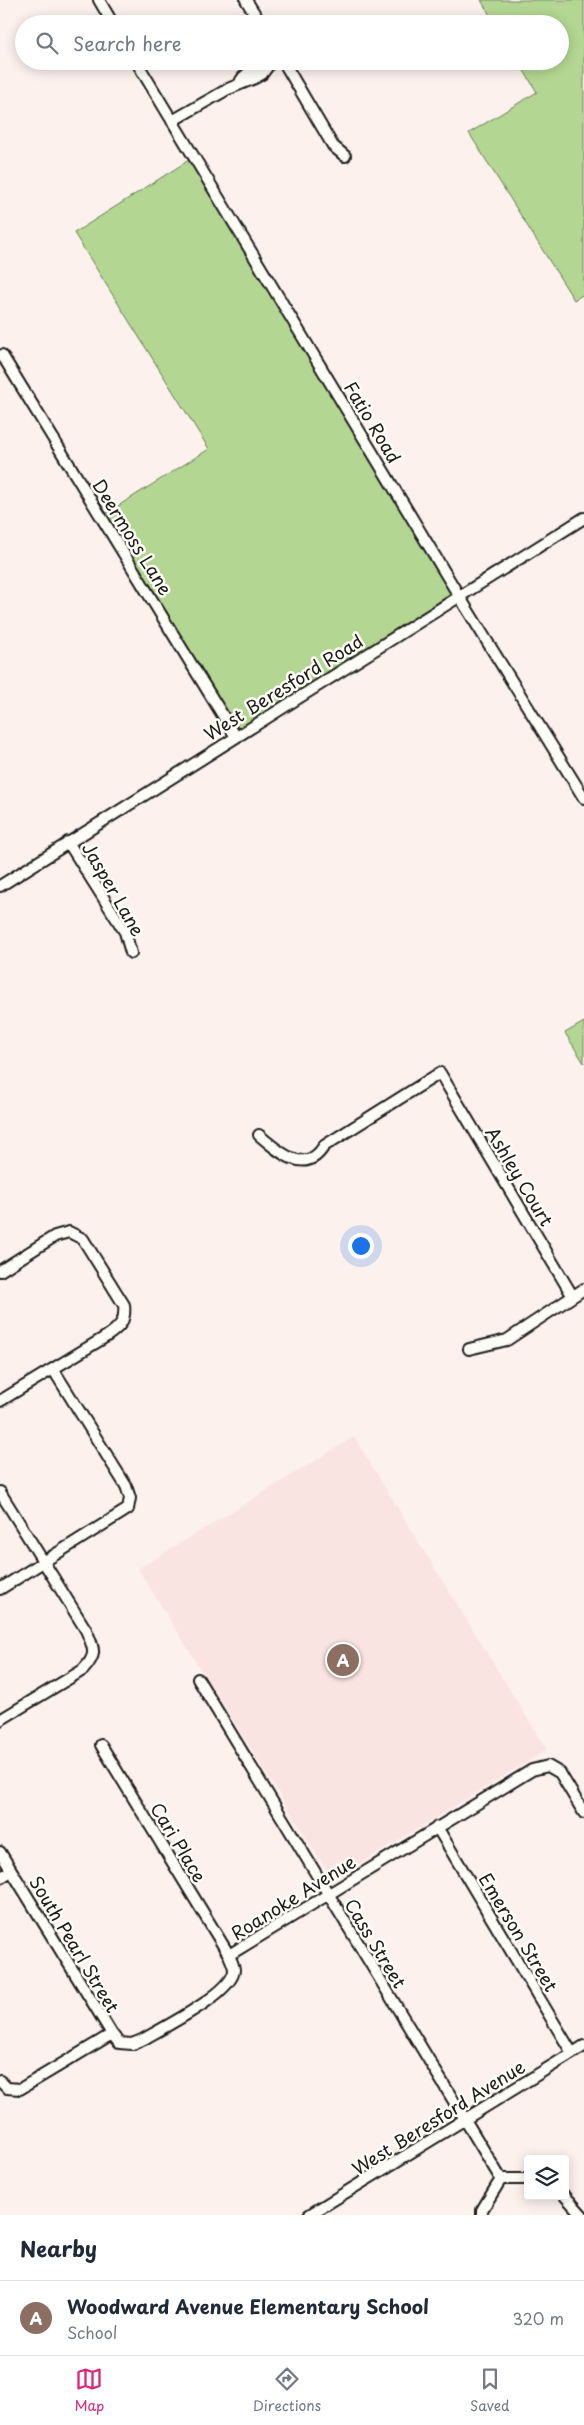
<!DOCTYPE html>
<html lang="en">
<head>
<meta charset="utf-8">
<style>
	body { margin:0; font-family:"Playpen Sans",sans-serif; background:#f6f6f7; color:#1f2937 }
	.controls { position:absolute; right:15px; bottom:15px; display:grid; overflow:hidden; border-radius:5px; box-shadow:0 2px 12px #0003 }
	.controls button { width:45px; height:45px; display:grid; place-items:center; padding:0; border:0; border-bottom:1px solid #e0e1e3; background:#fff; color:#1f2937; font:25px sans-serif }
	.you { position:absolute; left:360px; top:1245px; width:18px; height:18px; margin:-12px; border:4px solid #fff; border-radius:50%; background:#1a73e8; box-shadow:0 0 0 8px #1a73e833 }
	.badge { display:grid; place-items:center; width:32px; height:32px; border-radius:50%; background:#db2777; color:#fff; font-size:16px; font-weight:700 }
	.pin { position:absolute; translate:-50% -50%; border:2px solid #fff; box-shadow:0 1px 5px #0006 }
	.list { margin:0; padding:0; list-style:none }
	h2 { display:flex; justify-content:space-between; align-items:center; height:65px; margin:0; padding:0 20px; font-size:21px }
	h2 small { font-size:16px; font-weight:400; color:#747a83 }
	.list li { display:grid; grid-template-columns:32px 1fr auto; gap:15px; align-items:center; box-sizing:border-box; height:75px; padding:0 20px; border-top:1px solid #e0e1e3 }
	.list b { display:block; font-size:19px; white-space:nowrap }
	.list p { margin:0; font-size:16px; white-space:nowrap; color:#747a83 }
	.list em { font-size:16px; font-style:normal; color:#747a83 }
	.icon { flex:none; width:28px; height:28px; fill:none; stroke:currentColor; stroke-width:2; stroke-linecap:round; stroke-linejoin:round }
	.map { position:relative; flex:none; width:584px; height:2215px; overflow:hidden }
	.search { position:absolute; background:#fff; box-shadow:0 2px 12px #0003; left:15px; right:15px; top:15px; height:55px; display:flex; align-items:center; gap:12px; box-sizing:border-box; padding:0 18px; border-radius:28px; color:#747a83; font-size:19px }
	.sheet { height:140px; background:#fff }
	nav { display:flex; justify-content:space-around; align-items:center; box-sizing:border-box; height:70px; border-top:1px solid #e0e1e3; background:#fff; font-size:14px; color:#747a83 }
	nav a { display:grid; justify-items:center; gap:2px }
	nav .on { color:#db2777 }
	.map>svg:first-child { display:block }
	.built { fill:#fae4e1 }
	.green { fill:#b3d792; stroke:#687a57 }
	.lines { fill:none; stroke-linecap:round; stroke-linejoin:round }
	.minor-casing { stroke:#1c1c1c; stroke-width:14 }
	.minor { stroke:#fdfcf7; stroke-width:10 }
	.labels { text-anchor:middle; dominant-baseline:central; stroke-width:5; stroke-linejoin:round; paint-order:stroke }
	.street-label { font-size:18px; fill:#1c1c1c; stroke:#fdfcf7 }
</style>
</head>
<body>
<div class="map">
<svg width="584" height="2215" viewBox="0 0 584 2215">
	<rect width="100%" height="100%" fill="#fcf1ed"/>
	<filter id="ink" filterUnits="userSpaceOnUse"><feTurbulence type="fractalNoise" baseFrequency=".02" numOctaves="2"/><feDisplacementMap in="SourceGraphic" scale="10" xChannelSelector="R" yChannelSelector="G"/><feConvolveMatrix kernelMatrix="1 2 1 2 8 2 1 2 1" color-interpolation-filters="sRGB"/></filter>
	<g filter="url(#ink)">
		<path class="built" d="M354 1437 547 1750 333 1880 138 1569Z"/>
		<path class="green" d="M481 0H584V294L574 300 469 133 537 92 518 61H560V24H495Z
			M189 160 231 226 452 594 237 730 105 514 209 449 74 233Z
			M584 1022V1063L565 1033Z"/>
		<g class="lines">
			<g class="minor-casing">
				<path id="minor" d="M99 0 113 24
					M246 0 261 24
					M136 61 459 596 584 798
					M283 61 333 146 345 156
					M172 121 228 89 255 78 262 74 268 66C259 66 242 74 240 83
					M2 355 236 737
					M68 842 125 932 131 953
					M0 886 584 518
					M259 1135C278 1151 305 1177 324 1146L440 1073 572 1295
					M0 1271 55 1236 69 1232 83 1239 124 1305C126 1321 120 1327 107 1336L0 1401
					M469 1349 507 1340 584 1289
					M0 1492 86 1630C94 1649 98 1654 83 1670L0 1720
					M0 1589 128 1509 130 1498 126 1486 53 1369
					M198 1679 501 2179
					M101 1745 229 1955
					M437 1827 572 2053
					M0 1852 112 2034 119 2043 132 2044 142 2040C162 2028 233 1993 234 1970 234 1966 231 1960 229 1955L532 1770 548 1766 560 1773 584 1813
					M0 1878 11 1871
					M0 2081 7 2088 20 2089 112 2034
					M501 2179H528
					M565 2196 582 2215
					M309 2215 584 2046
					M482 2215V2210L501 2179"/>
			</g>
			<use href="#minor" class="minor"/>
		</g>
	</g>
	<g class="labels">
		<g class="street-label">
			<text transform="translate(373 422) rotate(59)">Fatio Road</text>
			<text transform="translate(133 537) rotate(58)">Deermoss Lane</text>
			<text transform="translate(283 687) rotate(-32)">West Beresford Road</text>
			<text transform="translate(114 889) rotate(60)">Jasper Lane</text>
			<text transform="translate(520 1176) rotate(59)">Ashley Court</text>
			<text transform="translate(179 1842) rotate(59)">Cari Place</text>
			<text transform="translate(293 1897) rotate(-32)">Roanoke Avenue</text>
			<text transform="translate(519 1932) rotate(59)">Emerson Street</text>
			<text transform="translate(376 1943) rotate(59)">Cass Street</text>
			<text transform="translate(75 1944) rotate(59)">South Pearl Street</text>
			<text transform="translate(438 2117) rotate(-32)">West Beresford Avenue</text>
		</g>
	</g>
</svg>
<div class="controls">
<button><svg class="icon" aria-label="layers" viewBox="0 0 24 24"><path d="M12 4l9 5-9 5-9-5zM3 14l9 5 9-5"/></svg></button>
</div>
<div class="you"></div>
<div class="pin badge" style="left:343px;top:1660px;background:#8d6e63">A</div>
<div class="search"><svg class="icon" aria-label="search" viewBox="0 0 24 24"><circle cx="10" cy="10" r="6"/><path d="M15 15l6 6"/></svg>Search here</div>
</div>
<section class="sheet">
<h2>Nearby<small></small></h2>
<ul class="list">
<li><span class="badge" style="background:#8d6e63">A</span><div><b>Woodward Avenue Elementary School</b><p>School</p></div><em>320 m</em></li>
</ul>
</section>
<nav>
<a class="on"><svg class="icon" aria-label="map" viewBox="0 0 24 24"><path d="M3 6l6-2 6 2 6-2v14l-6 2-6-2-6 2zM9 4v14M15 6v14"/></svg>Map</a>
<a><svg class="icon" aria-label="directions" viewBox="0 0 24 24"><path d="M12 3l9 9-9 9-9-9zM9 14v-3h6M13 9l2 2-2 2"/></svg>Directions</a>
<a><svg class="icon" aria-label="saved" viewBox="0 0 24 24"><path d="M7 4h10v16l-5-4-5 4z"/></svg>Saved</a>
</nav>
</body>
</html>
